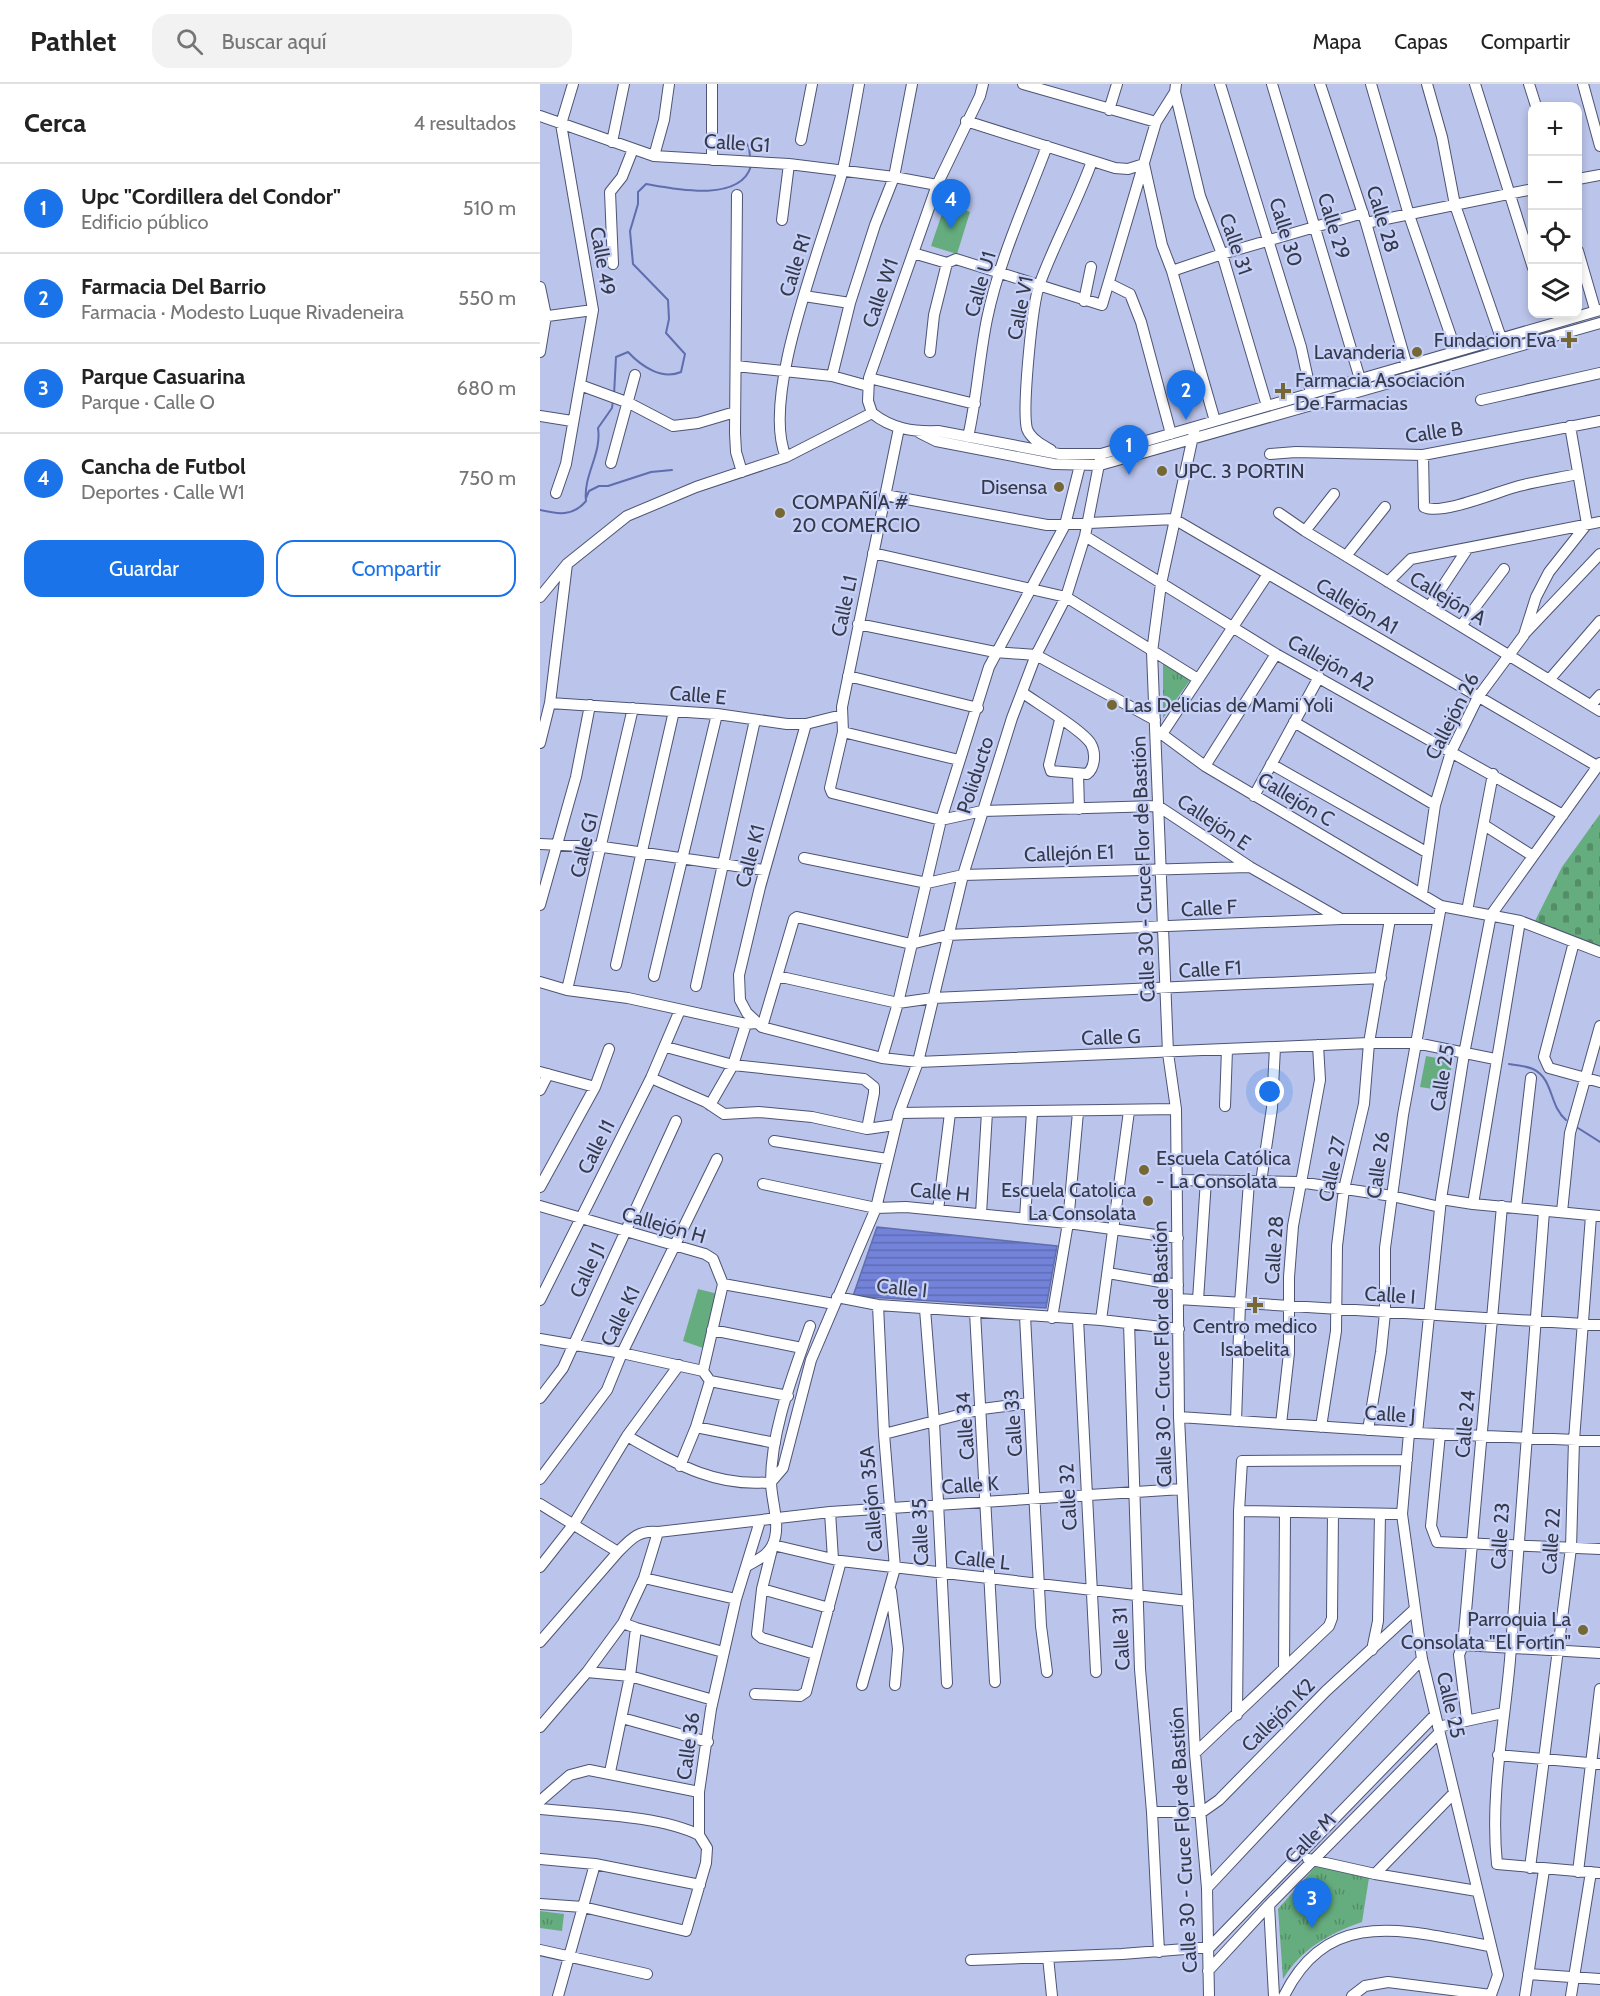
<!DOCTYPE html>
<html lang="es">
<head>
<meta charset="utf-8">
<style>
	body { margin:0; font-family:Cabin,sans-serif; background:#f2f2f2; color:#222 }
	.controls { position:absolute; right:18px; top:18px; display:grid; overflow:hidden; border-radius:12px; box-shadow:0 3px 9px #0003 }
	.controls button { width:54px; height:54px; display:grid; place-items:center; padding:0; border:0; border-bottom:2px solid #e0e0e0; background:#fff; color:#222; font:30px sans-serif }
	.you { position:absolute; left:730px; top:1008px; width:21px; height:21px; margin:-15px; border:4px solid #fff; border-radius:50%; background:#1a73e8; box-shadow:0 0 0 9px #1a73e833 }
	.badge { display:grid; place-items:center; width:39px; height:39px; border-radius:50%; background:#1a73e8; color:#fff; font-size:20px; font-weight:700 }
	.pin { position:absolute; translate:-50% -50px; filter:drop-shadow(0 2px 3px #0008) }
	.pin::after { content:''; position:absolute; top:32px; width:21px; height:18px; background:inherit; clip-path:polygon(0 0,100% 0,50% 100%) }
	.list { margin:0; padding:0; list-style:none }
	h2 { display:flex; justify-content:space-between; align-items:center; height:78px; margin:0; padding:0 24px; font-size:26px }
	h2 small { font-size:20px; font-weight:400; color:#767676 }
	.list li { display:grid; grid-template-columns:39px 1fr auto; gap:18px; align-items:center; box-sizing:border-box; height:90px; padding:0 24px; border-top:2px solid #e0e0e0 }
	.list b { display:block; font-size:22px; white-space:nowrap }
	.list p { margin:0; font-size:20px; white-space:nowrap; color:#767676 }
	.list em { font-size:20px; font-style:normal; color:#767676 }
	.actions { display:flex; gap:12px; padding:18px 24px }
	.actions a { flex:1; padding:14px 0; border:2px solid #1a73e8; border-radius:18px; text-align:center; font-size:21px; color:#1a73e8 }
	.actions .main { background:#1a73e8; color:#fff }
	.icon { flex:none; width:33px; height:33px; fill:none; stroke:currentColor; stroke-width:2; stroke-linecap:round; stroke-linejoin:round }
	.map { position:relative; flex:none; width:1060px; height:1912px; overflow:hidden }
	header { display:flex; align-items:center; gap:36px; box-sizing:border-box; height:84px; padding:0 30px; background:#fff; border-bottom:2px solid #e0e0e0 }
	header strong { font-size:28px }
	nav { display:flex; gap:33px; margin-inline-start:auto; font-size:21px }
	.search { width:420px; height:54px; background:#f2f2f2; display:flex; align-items:center; gap:15px; box-sizing:border-box; padding:0 21px; border-radius:18px; color:#767676; font-size:22px }
	main { display:flex }
	aside { flex:1; background:#fff }
	.map>svg:first-child { display:block }
	.grass { fill:#65ad7e }
	.cemetery { fill:url(#cemetery-stones) }
	.park { fill:url(#park-tufts) }
	.water { fill:url(#water-rules); stroke:#606dae; stroke-width:1.5 }
	.lines { fill:none; stroke-linecap:round; stroke-linejoin:round }
	.stream { stroke:#606dae; stroke-width:2 }
	.minor-casing { stroke:#4d5475; stroke-width:12 }
	.minor { stroke:#fff; stroke-width:10 }
	.poi-dot { fill:#766835; stroke:#c7d1f8; stroke-width:2 }
	.labels { text-anchor:middle; dominant-baseline:central; stroke-width:4.5; stroke-linejoin:round; paint-order:stroke }
	.street-label { font-size:20px; fill:#353948; stroke:#c7d1f8 }
	.poi-label { font-size:20px; fill:#353948; stroke:#c7d1f8; text-anchor:end }
</style>
</head>
<body>
<header>
<strong>Pathlet</strong>
<div class="search"><svg class="icon" aria-label="search" viewBox="0 0 24 24"><circle cx="10" cy="10" r="6"/><path d="M15 15l6 6"/></svg>Buscar aquí</div>
<nav><a>Mapa</a><a>Capas</a><a>Compartir</a></nav>
</header>
<main>
<aside>
<h2>Cerca<small>4 resultados</small></h2>
<ul class="list">
<li><span class="badge">1</span><div><b>Upc &quot;Cordillera del Condor&quot;</b><p>Edificio público</p></div><em>510 m</em></li>
<li><span class="badge">2</span><div><b>Farmacia Del Barrio</b><p>Farmacia · Modesto Luque Rivadeneira</p></div><em>550 m</em></li>
<li><span class="badge">3</span><div><b>Parque Casuarina</b><p>Parque · Calle O</p></div><em>680 m</em></li>
<li><span class="badge">4</span><div><b>Cancha de Futbol</b><p>Deportes · Calle W1</p></div><em>750 m</em></li>
</ul>
<div class="actions"><a class="main">Guardar</a><a>Compartir</a></div>
</aside>
<div class="map">
<svg width="1060" height="1912" viewBox="0 0 1060 1912">
	<defs>
		<pattern id="cemetery-stones" width="16" height="16" patternUnits="userSpaceOnUse" patternTransform="scale(1.5)"><rect width="16" height="16" fill="#65ad7e"/><path d="M2 7V4a2 2 0 0 1 4 0v3zM10 15v-3a2 2 0 0 1 4 0v3z" fill="#548e69"/></pattern>
		<pattern id="park-tufts" width="24" height="20" patternUnits="userSpaceOnUse" patternTransform="scale(1.5)"><rect width="24" height="20" fill="#65ad7e"/><path d="M3 7l-1-3M5 7V3M7 7l1-3M15 17l-1-3M17 17v-4M19 17l1-3" fill="none" stroke="#548e69"/></pattern>
		<pattern id="water-rules" width="6" height="5" patternUnits="userSpaceOnUse" patternTransform="scale(1.5)"><rect width="6" height="5" fill="#7383d9"/><path d="M0 2.5h6" fill="none" stroke="#5f6cb2"/></pattern>
	</defs>
	<rect width="100%" height="100%" fill="#bbc4ea"/>
	<path class="grass" d="M406 118 430 128 417 170 391 162Z
		M886 972 913 977 906 1007 880 1003Z
		M158 1205 178 1210 163 1264 143 1257Z"/>
	<path class="cemetery" d="M1060 730V864L995 837 1022 783Z"/>
	<path class="park" d="M623 578 650 596 623 634Z
		M776 1782 829 1794 822 1838C789 1850 762 1864 743 1895L738 1825Z
		M0 1827 24 1830 22 1847 0 1844Z"/>
	<path class="water" d="M337 1143 517 1162 506 1224 313 1212Z"/>
	<g class="lines">
		<path class="stream" d="M204 57 209 63 210 73
			M74 311 76 273 88 268C102 283 122 296 141 288L145 270 126 249 129 235 128 216 93 180 90 147 98 120V108L106 100C134 105 200 119 211 82
			M46 414 49 407 59 402H68L111 388 132 386
			M0 426C17 430 33 433 46 417 43 391 62 370 58 344L72 324 73 316
			M969 980C977 981 986 982 993 985 1014 995 1009 1022 1026 1036
			M1038 1044 1060 1058"/>
		<g class="minor-casing">
			<path id="minor" d="M172 0V76
				M483 0 616 38
				M680 0 761 263 771 309
				M732 0 820 295
				M780 0 826 139 867 282
				M831 0 869 131 916 267
				M887 0 902 53 915 121 961 254
				M935 0 993 184
				M989 0 996 22
				M1043 0 1060 62
				M635 8 660 112 682 170 727 322
				M569 26 577 0
				M0 32 114 72 249 80 354 93 397 101
				M426 37 575 84 588 85 604 80 622 161 632 187 675 337
				M261 56 272 0
				M72 58 84 0
				M114 72 124 36 129 0
				M1038 95 1060 91
				M197 111 195 349 196 368 202 388
				M242 136 249 80
				M826 139 993 105
				M1038 167 1054 222
				M373 169 407 179 416 175 562 221 616 38 635 8 636 0
				M73 180 70 108 82 93 93 65
				M632 187 682 170 823 129
				M570 200 590 210 601 238 631 350
				M0 203 6 232 0 268
				M264 212 310 219
				M544 217 551 183
				M0 233 53 226
				M390 268 394 231 407 179
				M196 282 292 292 328 302
				M292 292 310 219 335 141 354 93 372 0
				M329 294 435 320
				M40 301 89 319 133 342 158 339 195 328
				M941 316 1060 289
				M332 329C352 345 373 348 398 347L519 370H561L1060 226
				M332 329 328 317 329 294 397 101 440 12 443 0
				M0 332 32 337
				M655 343 621 500 612 568 628 969 636 1025 639 1333 655 1669 667 1804 669 1912
				M359 344 302 623 303 648 290 704 292 709 401 736 442 727 618 722 710 783 801 835
				M380 349 396 357 514 380 560 381 1060 239
				M428 353C437 314 439 274 447 235 459 176 486 118 507 62
				M511 366C502 361 491 355 487 345 482 326 492 218 500 199 515 158 537 119 552 77
				M730 370 756 368 883 371 1060 337
				M883 371 884 423C901 432 959 407 979 402 998 397 1019 394 1038 390
				M246 373C219 311 286 153 303 85 309 57 314 28 319 0
				M71 379 95 291
				M16 409 26 380 53 226 21 40 33 0
				M345 411 507 441 634 435 1057 682
				M739 429 765 447 1060 627
				M765 447 794 410
				M545 452 736 570 1023 731
				M333 469 526 513 658 595
				M806 472 845 423
				M848 498 871 475 1060 438
				M0 513 27 480 87 432 156 403 246 373 332 329
				M889 523 928 464
				M318 540 455 568 496 571 615 636
				M921 542 964 485
				M986 548 1060 470
				M308 592 438 624
				M1009 596 1060 537
				M483 609C497 619 544 647 551 660 556 669 555 684 547 690L511 687 509 681 520 636
				M10 619 177 630 247 640H266L302 631
				M1051 621 1060 611
				M754 638 895 721
				M266 640 220 803 199 891 200 916 207 929 222 943 342 974 378 978 829 959H876L955 975
				M615 645 665 682 901 822 980 837 1060 868
				M303 648 419 676
				M622 650 728 490
				M0 659 10 619 27 480
				M731 680 888 769
				M665 682 736 570
				M538 690 539 725
				M714 712 779 593
				M944 741 993 772
				M0 760 63 763 224 786
				M264 774 387 799 423 791 709 783
				M882 810 895 721 911 668 938 613 984 551 996 513 1009 488 1047 440 1030 342
				M0 821 36 693 50 621
				M927 827 953 690
				M1034 858 1004 973 1009 984 1060 998
				M76 881 134 627
				M114 892 177 630
				M237 892 358 919 393 914 841 894
				M0 898 27 906 88 914 206 940 216 939
				M156 902 215 636
				M27 906 93 624
				M222 943 254 835 257 833 371 860 407 851 801 835H897
				M126 963 193 981 324 995 334 1003V1009L327 1045
				M342 974 358 919 401 736 449 583 525 441 540 381
				M0 988 55 1003
				M111 994 166 1018 184 1030 219 1028 272 1033 327 1045 355 1041
				M0 1006 8 990
				M170 1021 193 981 206 940
				M685 1022 687 965
				M359 1029 636 1025
				M234 1057 347 1075
				M637 1096 759 1098 852 1112 900 1123
				M721 1098 732 1024 735 963
				M223 1100 336 1124 366 1123 528 1139 638 1154
				M0 1103 55 1003 69 965
				M901 1115 933 1120 1060 1132
				M933 1120 980 837
				M0 1122 165 1170 173 1175 183 1200 294 1220
				M976 1124 991 994
				M398 1126 410 1029
				M1004 1127C992 1277 982 1427 970 1576 964 1645 950 1711 957 1780L1060 1789
				M1022 1128 1030 1049 1060 942
				M441 1130 447 1028
				M485 1134 492 1028
				M568 1189 638 1201
				M297 1213 338 1221 561 1236 639 1245
				M638 1215 1060 1241
				M0 1216 111 994 140 926
				M658 1216 666 1096
				M385 1225 394 1338 407 1599
				M435 1228 455 1598
				M485 1232 501 1542 507 1588
				M512 1234 528 1139 538 1028
				M538 1235 556 1588
				M561 1236 589 1027
				M589 1239 600 1585 612 1728 619 1868
				M172 1246 262 1264
				M0 1255 82 1269 163 1287
				M163 1287 170 1297 248 1312
				M163 1287 183 1200
				M0 1314 23 1284 136 1037
				M639 1333 877 1349 1060 1357
				M696 1337 700 1219 709 1098
				M741 1340 749 1269V1193L753 1142 780 996 778 961
				M156 1343 235 1359
				M781 1343 796 1247 797 1162 804 1105 824 1020 829 959 850 835
				M828 1346 841 1268 845 1229V1164L863 1031 901 822
				M869 1349 862 1430 882 1575 958 1891 951 1911
				M877 1349 901 1115 924 970 951 831 1060 679
				M344 1350 442 1325 489 1319
				M900 1350 891 1442 897 1458 1060 1465
				M87 1352C135 1379 175 1404 231 1398L243 1384 271 1276 336 1124 359 1029 378 978 423 791 472 634 496 571 526 513 545 452 561 370
				M140 1382 156 1343 170 1297
				M0 1395 67 1306 82 1269 177 1075
				M0 1420 78 1468C91 1455 98 1446 118 1448L290 1428 642 1405
				M699 1427 862 1430
				M290 1428 293 1475
				M207 1482C217 1476 227 1472 232 1462 242 1443 231 1417 231 1398 231 1346 253 1291 270 1242
				M0 1483 33 1441 87 1352 139 1281
				M104 1494 196 1515
				M222 1505 289 1524
				M351 1507 358 1565 355 1601
				M96 1544 183 1568
				M0 1558 78 1468
				M923 1561 1060 1569
				M832 1566 838 1537 840 1430
				M275 1570 222 1554 217 1550 222 1505 233 1461 301 1477 648 1517
				M744 1585 745 1428
				M47 1588 90 1592 173 1616
				M322 1601 355 1484 344 1350 338 1221
				M215 1610 260 1612 266 1608 301 1477
				M697 1631 699 1427 702 1377 867 1376
				M82 1634 168 1658
				M927 1636 919 1571 923 1561 962 1122
				M0 1643 47 1588 83 1539
				M898 1643 963 1629
				M655 1669 789 1542 792 1534 793 1429
				M958 1671 1060 1680
				M70 1688 90 1592 96 1544 83 1539 104 1494 118 1448
				M0 1717 30 1691 49 1686 159 1708
				M0 1725C46 1730 119 1731 159 1751
				M612 1728H662L679 1716 786 1607 875 1525
				M0 1775 55 1780 160 1801
				M768 1775 835 1790 937 1807
				M990 1784 1031 1464 1034 1356 1051 1132
				M1038 1788 1060 1605
				M835 1790 914 1709
				M667 1804 882 1575
				M0 1820 43 1823 146 1847 166 1779 167 1764 159 1751V1708L171 1625 196 1515 220 1437
				M729 1821 734 1912
				M0 1866 107 1890
				M508 1873 512 1912
				M431 1876 582 1870 670 1863 895 1631
				M668 1887 729 1821 899 1649
				M988 1890 1060 1895
				M18 1912 55 1780
				M744 1912C789 1820 869 1848 950 1862
				M812 1912 825 1902 848 1898 951 1911
				M985 1912 1004 1786
				M1031 1912 1051 1788"/>
		</g>
		<use href="#minor" class="minor"/>
	</g>
	<g class="poi-dot">
		<path d="M1026 247h6v6h6v6h-6v6h-6v-6h-6v-6h6z"/>
		<circle cx="877" cy="268" r="6"/>
		<path d="M740 298h6v6h6v6h-6v6h-6v-6h-6v-6h6z"/>
		<circle cx="622" cy="387" r="6"/>
		<circle cx="519" cy="403" r="6"/>
		<circle cx="240" cy="429" r="6"/>
		<circle cx="572" cy="621" r="6"/>
		<circle cx="604" cy="1086" r="6"/>
		<circle cx="608" cy="1117" r="6"/>
		<path d="M712 1212h6v6h6v6h-6v6h-6v-6h-6v-6h6z"/>
		<circle cx="1043" cy="1546" r="6"/>
	</g>
	<g class="labels">
		<g class="street-label">
			<text transform="translate(197 59) rotate(4)">Calle G1</text>
			<text transform="translate(843 135) rotate(73)">Calle 28</text>
			<text transform="translate(794 142) rotate(73)">Calle 29</text>
			<text transform="translate(746 148) rotate(73)">Calle 30</text>
			<text transform="translate(696 160) rotate(71)">Calle 31</text>
			<text transform="translate(63 177) rotate(80)">Calle 49</text>
			<text transform="translate(255 181) rotate(-73)">Calle R1</text>
			<text transform="translate(440 200) rotate(-74)">Calle U1</text>
			<text transform="translate(340 209) rotate(-71)">Calle W1</text>
			<text transform="translate(480 224) rotate(-79)">Calle V1</text>
			<text transform="translate(894 348) rotate(-8)">Calle B</text>
			<text transform="translate(908 514) rotate(31)">Callejón A</text>
			<text transform="translate(304 522) rotate(-78)">Calle L1</text>
			<text transform="translate(817 522) rotate(30)">Callejón A1</text>
			<text transform="translate(791 579) rotate(29)">Callejón A2</text>
			<text transform="translate(158 611) rotate(5)">Calle E</text>
			<text transform="translate(912 632) rotate(-63)">Callejón 26</text>
			<text transform="translate(435 691) rotate(-72)">Poliducto</text>
			<text transform="translate(756 715) rotate(31)">Callejón C</text>
			<text transform="translate(674 738) rotate(34)">Callejón E</text>
			<text transform="translate(44 761) rotate(-77)">Calle G1</text>
			<text transform="translate(529 769) rotate(-2)">Callejón E1</text>
			<text transform="translate(210 772) rotate(-75)">Calle K1</text>
			<text transform="translate(603 785) rotate(-92)">Calle 30 - Cruce Flor de Bastión</text>
			<text transform="translate(669 824) rotate(-3)">Calle F</text>
			<text transform="translate(670 885) rotate(-3)">Calle F1</text>
			<text transform="translate(571 953) rotate(-2)">Calle G</text>
			<text transform="translate(902 994) rotate(-81)">Calle 25</text>
			<text transform="translate(56 1063) rotate(-63)">Calle I1</text>
			<text transform="translate(838 1081) rotate(-82)">Calle 26</text>
			<text transform="translate(792 1085) rotate(-78)">Calle 27</text>
			<text transform="translate(400 1108) rotate(5)">Calle H</text>
			<text transform="translate(124 1141) rotate(16)">Callejón H</text>
			<text transform="translate(734 1166) rotate(-86)">Calle 28</text>
			<text transform="translate(47 1186) rotate(-66)">Calle J1</text>
			<text transform="translate(362 1204) rotate(6)">Calle I</text>
			<text transform="translate(850 1211) rotate(4)">Calle I</text>
			<text transform="translate(80 1232) rotate(-64)">Calle K1</text>
			<text transform="translate(622 1270) rotate(-91)">Calle 30 - Cruce Flor de Bastión</text>
			<text transform="translate(850 1330) rotate(4)">Calle J</text>
			<text transform="translate(473 1339) rotate(-94)">Calle 33</text>
			<text transform="translate(925 1340) rotate(-85)">Calle 24</text>
			<text transform="translate(425 1342) rotate(-94)">Calle 34</text>
			<text transform="translate(430 1401) rotate(-4)">Calle K</text>
			<text transform="translate(528 1413) rotate(-93)">Calle 32</text>
			<text transform="translate(331 1415) rotate(-95)">Callejón 35A</text>
			<text transform="translate(380 1448) rotate(-92)">Calle 35</text>
			<text transform="translate(960 1452) rotate(-86)">Calle 23</text>
			<text transform="translate(1011 1457) rotate(-86)">Calle 22</text>
			<text transform="translate(442 1476) rotate(6)">Calle L</text>
			<text transform="translate(581 1555) rotate(-93)">Calle 31</text>
			<text transform="translate(911 1621) rotate(77)">Calle 25</text>
			<text transform="translate(738 1631) rotate(-45)">Callejón K2</text>
			<text transform="translate(148 1662) rotate(-82)">Calle 36</text>
			<text transform="translate(770 1754) rotate(-45)">Calle M</text>
			<text transform="translate(643 1756) rotate(-93)">Calle 30 - Cruce Flor de Bastión</text>
		</g>
		<g class="poi-label">
			<text x="1016" y="256">Fundacion Eva</text>
			<text x="865" y="268">Lavanderia</text>
			<text x="755" y="296" text-anchor="start">Farmacia Asociación<tspan x="755" dy="23">De Farmacias</tspan></text>
			<text x="634" y="387" text-anchor="start">UPC. 3 PORTIN</text>
			<text x="507" y="403">Disensa</text>
			<text x="252" y="418" text-anchor="start">COMPAÑÍA #<tspan x="252" dy="23">20 COMERCIO</tspan></text>
			<text x="584" y="621" text-anchor="start">Las Delicias de Mami Yoli</text>
			<text x="616" y="1074" text-anchor="start">Escuela Católica<tspan x="616" dy="23">- La Consolata</tspan></text>
			<text x="596" y="1106">Escuela Catolica<tspan x="596" dy="23">La Consolata</tspan></text>
			<text x="715" y="1242" text-anchor="middle">Centro medico<tspan x="715" dy="23">Isabelita</tspan></text>
			<text x="1031" y="1535">Parroquia La<tspan x="1031" dy="23">Consolata "El Fortín"</tspan></text>
		</g>
	</g>
</svg>
<div class="controls">
<button>+</button>
<button>−</button>
<button><svg class="icon" aria-label="locate" viewBox="0 0 24 24"><circle cx="12" cy="12" r="6"/><path d="M12 2v4M12 18v4M2 12h4M18 12h4"/></svg></button>
<button><svg class="icon" aria-label="layers" viewBox="0 0 24 24"><path d="M12 4l9 5-9 5-9-5zM3 14l9 5 9-5"/></svg></button>
</div>
<div class="you"></div>
<div class="pin badge" style="left:589px;top:391px">1</div>
<div class="pin badge" style="left:646px;top:336px">2</div>
<div class="pin badge" style="left:772px;top:1844px">3</div>
<div class="pin badge" style="left:411px;top:145px">4</div>
</div>
</main>
</body>
</html>
